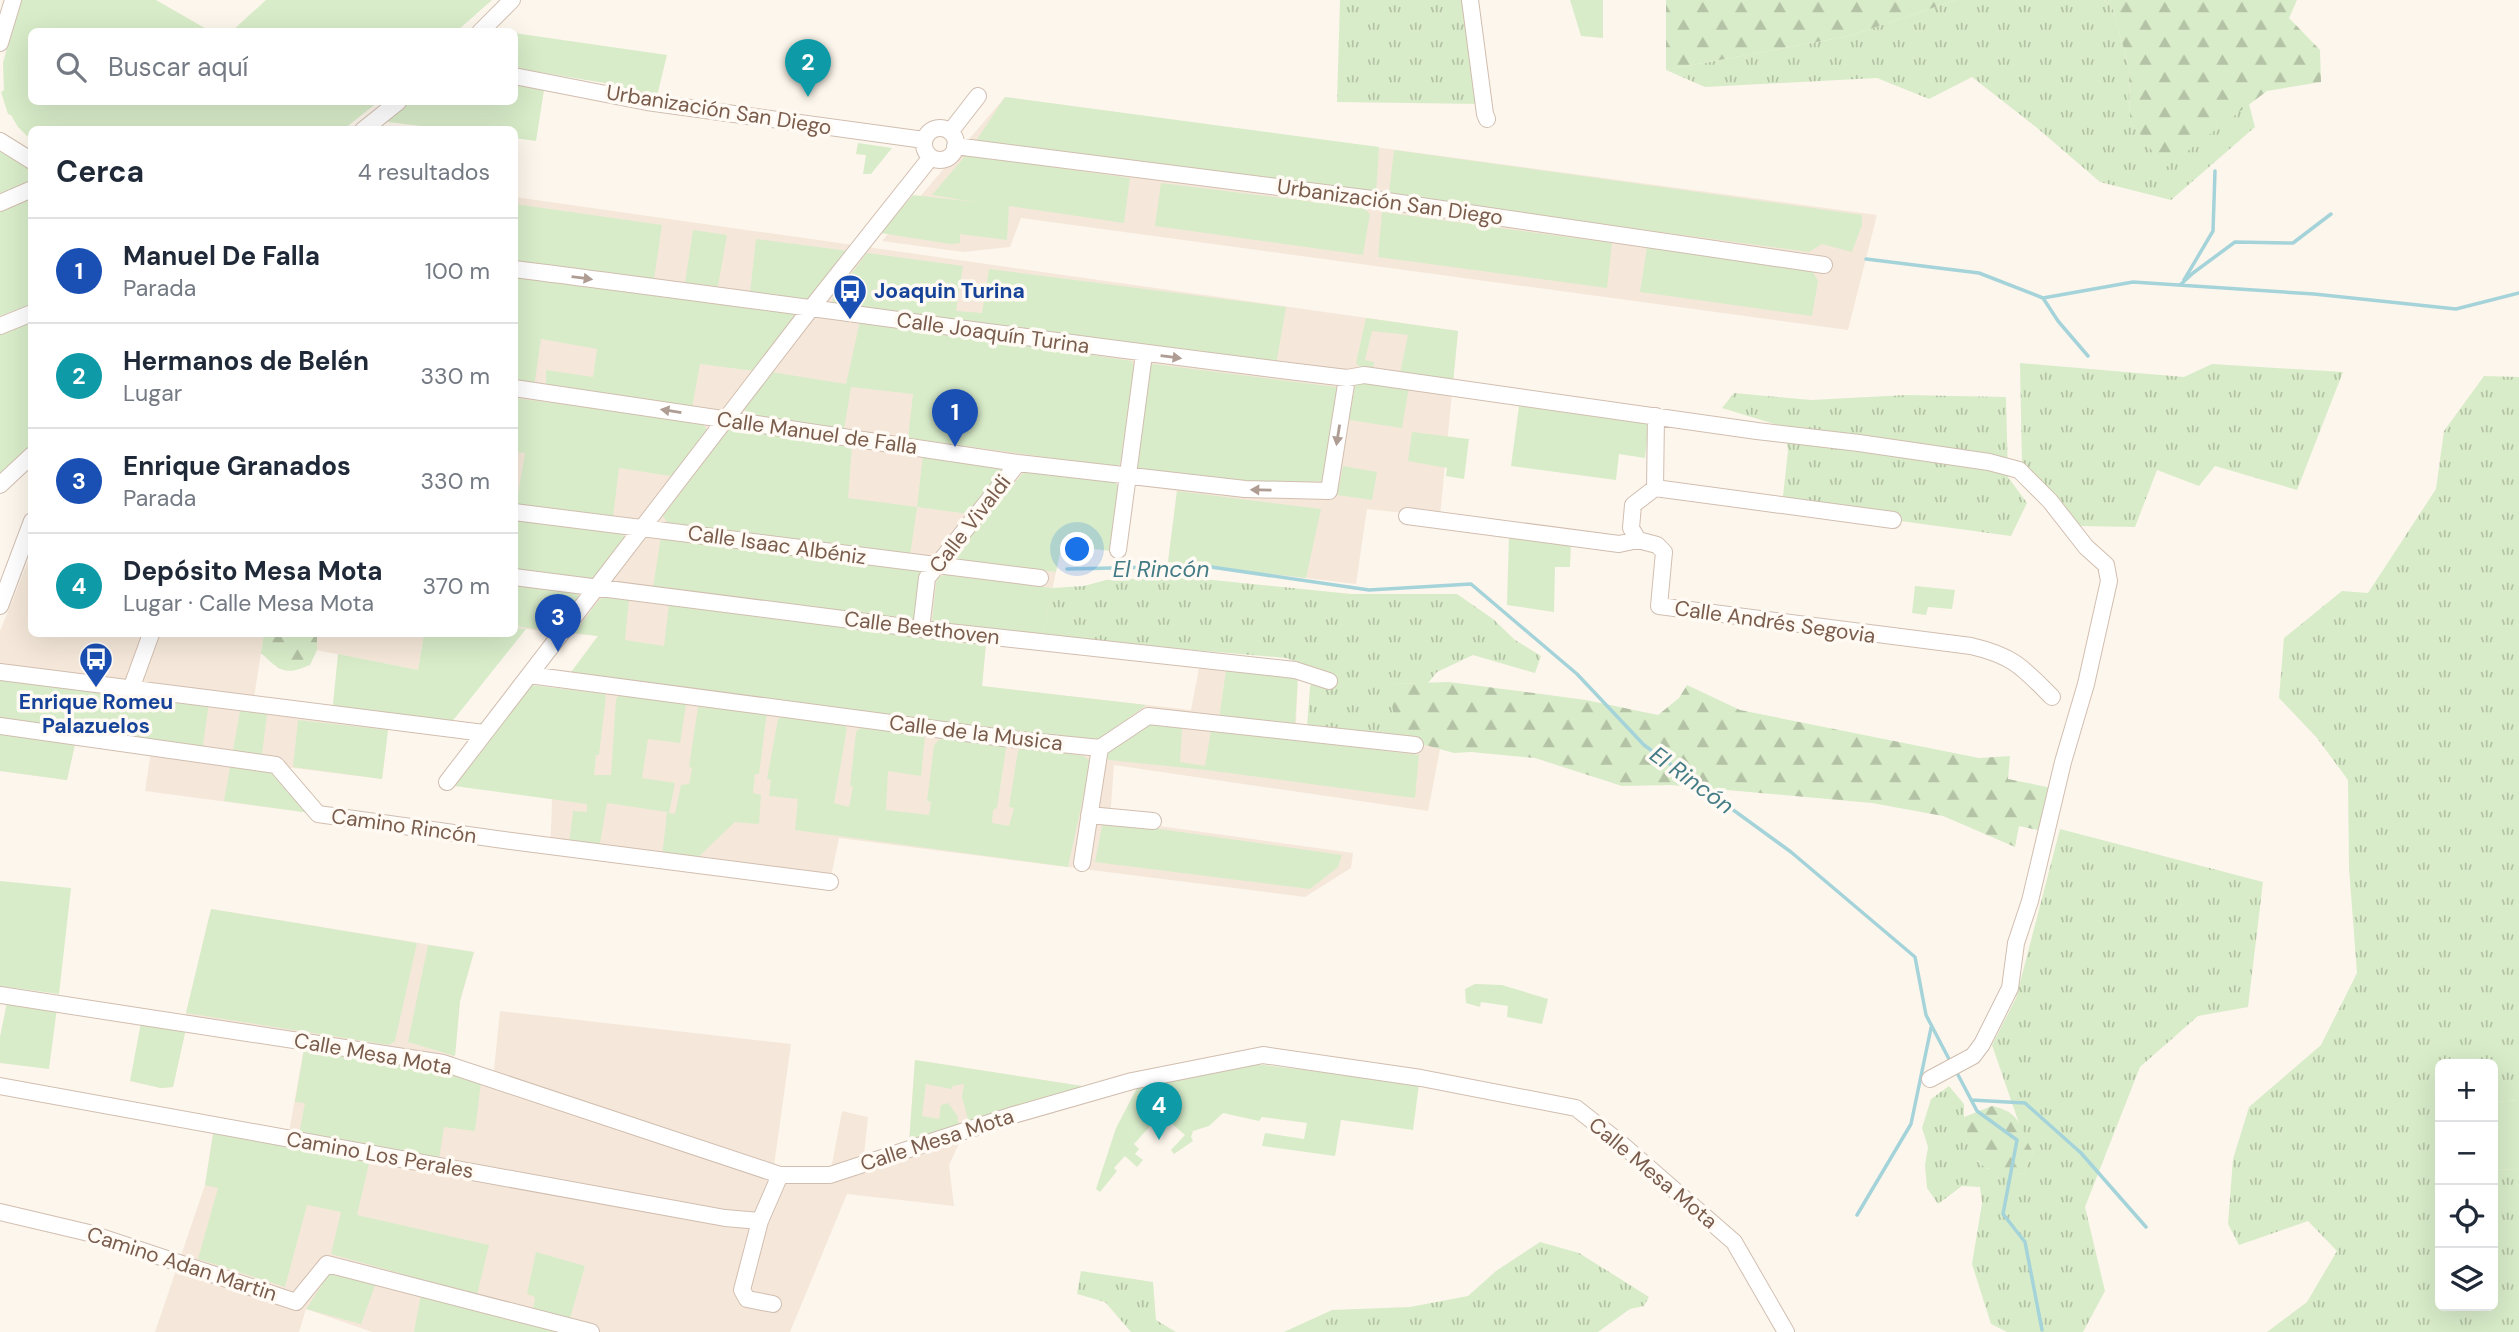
<!DOCTYPE html>
<html lang="es">
<head>
<meta charset="utf-8">
<style>
	body { margin:0; font-family:"DM Sans",sans-serif; background:#f6f6f7; color:#1f2937 }
	.controls { position:absolute; right:21px; bottom:21px; display:grid; overflow:hidden; border-radius:10px; box-shadow:0 7px 28px #0002 }
	.controls button { width:63px; height:63px; display:grid; place-items:center; padding:0; border:0; border-bottom:2px solid #e0e1e3; background:#fff; color:#1f2937; font:35px sans-serif }
	.you { position:absolute; left:1078px; top:550px; width:24px; height:24px; margin:-18px; border:5px solid #fff; border-radius:50%; background:#1a73e8; box-shadow:0 0 0 10px #1a73e833 }
	.badge { display:grid; place-items:center; width:46px; height:46px; border-radius:50%; background:#0f766e; color:#fff; font-size:23px; font-weight:700 }
	.pin { position:absolute; translate:-50% -58px; filter:drop-shadow(0 2px 4px #0008) }
	.pin::after { content:''; position:absolute; top:37px; width:24px; height:21px; background:inherit; clip-path:polygon(0 0,100% 0,50% 100%) }
	.list { margin:0; padding:0; list-style:none }
	h2 { display:flex; justify-content:space-between; align-items:center; height:91px; margin:0; padding:0 28px; font-size:30px }
	h2 small { font-size:23px; font-weight:400; color:#747a83 }
	.list li { display:grid; grid-template-columns:46px 1fr auto; gap:21px; align-items:center; box-sizing:border-box; height:105px; padding:0 28px; border-top:2px solid #e0e1e3 }
	.list b { display:block; font-size:26px; white-space:nowrap }
	.list p { margin:0; font-size:23px; white-space:nowrap; color:#747a83 }
	.list em { font-size:23px; font-style:normal; color:#747a83 }
	.icon { flex:none; width:38px; height:38px; fill:none; stroke:currentColor; stroke-width:2; stroke-linecap:round; stroke-linejoin:round }
	.map { position:relative; flex:none; width:2519px; height:1332px; overflow:hidden }
	.search { position:absolute; background:#fff; box-shadow:0 7px 28px #0002; left:28px; top:28px; width:490px; height:77px; display:flex; align-items:center; gap:18px; box-sizing:border-box; padding:0 24px; border-radius:10px; color:#747a83; font-size:26px }
	.panel { position:absolute; background:#fff; box-shadow:0 7px 28px #0002; left:28px; top:126px; width:490px; height:511px; border-radius:10px }
	.map>svg:first-child { display:block }
	.residential { fill:#f5e8da }
	.grass { fill:url(#grass-tufts) }
	.forest { fill:url(#forest-firs) }
	.green { fill:#d8ecc9 }
	.lines { fill:none; stroke-linecap:round; stroke-linejoin:round }
	.stream { stroke:#a5d3da; stroke-width:3.5 }
	.minor-casing { stroke:#d1beb0; stroke-width:18 }
	.minor { stroke:#fff; stroke-width:16 }
	.oneway { fill:#af9d94 }
	.labels { text-anchor:middle; dominant-baseline:central; stroke-width:7; stroke-linejoin:round; paint-order:stroke }
	.street-label { font-size:21px; fill:#7a5c4d; stroke:#fffaf3 }
	.transit-label { font-size:21px; font-weight:bold; fill:#164399; stroke:#fffaf3; text-anchor:start }
	.water-label { font-size:23px; font-style:italic; fill:#437c86; stroke:#fffaf3 }
</style>
</head>
<body>
<div class="map">
<svg width="2519" height="1332" viewBox="0 0 2519 1332">
	<defs>
		<pattern id="grass-tufts" width="24" height="20" patternUnits="userSpaceOnUse" patternTransform="scale(1.75)"><rect width="24" height="20" fill="#d8ecc9"/><path d="M3 7l-1-3M5 7V3M7 7l1-3M15 17l-1-3M17 17v-4M19 17l1-3" fill="none" stroke="#b4c2a5"/></pattern>
		<pattern id="forest-firs" width="22" height="20" patternUnits="userSpaceOnUse" patternTransform="scale(1.75)"><rect width="22" height="20" fill="#d8ecc9"/><path d="M5 1l3.5 6h-7zM16 11l3.5 6h-7z" fill="#b4c2a5"/></pattern>
	</defs>
	<rect width="100%" height="100%" fill="#fdf6ec"/>
	<path class="residential" d="M1005 97 1877 215 1848 330 1021 218 1010 247 963 252 882 241Z
		M515 197 1458 331 1440 517 1367 509 1356 584 1168 562 1177 491 1029 471 1024 472 952 558 1056 572 1039 650 986 643 982 686 1191 710 1201 658 1298 675 1296 724 1441 744 1428 811 1114 765 1110 819 1353 853 1351 868 1305 897 839 838 830 882 550 855 552 800 569 675 598 636 515 628Z
		M31 554 32 634H264L253 704 389 721 382 779 277 766 318 814 145 791 151 751 76 740 67 780 0 771V631Z
		M313 634H424L418 670 311 649Z
		M211 909 474 952 460 1001 455 1056 444 1063 493 1079 500 1011 791 1044 773 1173 830 1175 842 1111 868 1117 864 1155 909 1143 915 1060 1102 1089 965 1131 949 1165 954 1206 847 1194 790 1332H372L306 1309 299 1332H155L205 1185 214 1125 288 1138 305 1042 187 1024 173 1087 161 1088 130 1081 185 1017Z"/>
	<path class="grass" d="M1340 0H1470L1483 104 1337 102Z
		M1956 0H2104L2113 9 2129 68 2130 121 2165 167 2249 104 2255 127 2171 200 2100 182 2036 127 1972 77 1929 99 1877 78 1705 87 1666 70 1849 36Z
		M2020 363 2184 377 2212 364 2343 372 2297 490 2215 466 2199 486 2157 470 2135 527 2081 526 2022 465Z
		M2484 376 2519 377V1100L2493 1102V1064H2440V1306H2493V1169L2519 1170V1332H2267L2307 1302 2337 1251 2308 1221 2239 1245 2228 1224 2233 1159 2249 1107 2321 1045 2357 973 2349 868 2348 780 2317 738 2279 698 2284 638 2342 591 2368 593 2436 489 2444 431Z
		M1734 393 1811 400 1907 395 2006 397 2008 477 2027 503 2011 536 1782 505 1788 451 1784 427 1722 408Z
		M1183 577 1351 594H1457L1493 619 1515 640 1541 656 1535 673 1473 655 1437 672 1428 683 1390 684 1404 739 1307 726 1310 687 1317 669 1286 658 1042 637 1052 588 1084 586 1106 580Z
		M2060 829 2263 882 2248 1007 2198 1016 2140 1067 2085 1207 2105 1291 2083 1332H2007L1991 1324 1972 1264 1982 1203 1980 1187 1962 1186 1938 1204 1927 1188 1925 1165 1928 1147 1922 1128 1931 1099 1949 1086 1964 1104V1117L1978 1162 1988 1169H2002L2023 1175 2033 1152 2022 1132 1992 1045 2016 998Z
		M1540 1242 1579 1253 1649 1297 1644 1306 1630 1309 1598 1332H1284L1332 1310 1410 1307 1468 1296 1496 1271Z
		M1081 1271 1153 1282 1156 1320 1176 1332H1131L1105 1302 1077 1294Z"/>
	<path class="forest" d="M1666 0H1956L1849 36 1666 70Z
		M2104 0H2297L2289 18 2320 50 2321 82 2267 91 2165 168 2130 121 2129 68 2113 9Z
		M264 634H317V650L310 665C285 676 280 671 261 653Z
		M1449 682 1586 700 1658 715 1679 698 1687 685 1740 710 1979 758 2010 756 2008 779 2057 789 2047 832 2019 826 2015 847 1943 816 1872 803 1671 785 1622 786 1535 758 1471 752 1454 753 1404 739 1394 718 1389 684Z
		M1992 1106C2022 1112 2019 1128 2033 1152L2023 1175C2012 1172 2002 1171 1990 1169 1971 1165 1968 1133 1964 1117Z"/>
	<path class="green" d="M20 0H156L210 31 32 32V102H378L344 129 32 130 31 140 18 127 11 115 8 114 1 92 4 90 3 63Z
		M266 0H492L457 31H232Z
		M1570 0H1603V38L1581 36Z
		M514 33 667 55 657 96 604 83 515 68Z
		M515 85 544 90 536 141 515 138 514 130 447 129 379 121 404 102H514Z
		M1005 97 1379 147 1376 195 976 141Z
		M858 143 892 148 871 174H863L866 155 856 154Z
		M0 148 32 166 31 183 0 197Z
		M1394 150 1862 215V225L1852 252 1822 244 1809 252 1393 196 1389 193Z
		M966 155 1130 178 1124 223 1009 206 1007 240 960 234V243L951 244 880 233 913 195 975 202 932 195Z
		M1161 183 1364 208 1370 214 1363 255 1155 226Z
		M31 198V304L0 316V212Z
		M515 204 662 225 654 279 515 261Z
		M1382 212 1612 243 1607 288 1378 257Z
		M693 230 727 235 718 286 685 283Z
		M756 239 849 251 808 300 750 293Z
		M1647 247 1813 272 1818 281 1812 316 1640 292Z
		M867 253 963 266 956 311 982 313 989 269 1286 307 1276 365 835 303 832 300 836 294Z
		M515 273 796 313 797 317 755 371 700 364 692 408 546 387V370L593 377 597 349 541 339 534 387 515 383Z
		M1366 318 1458 331 1453 383 1400 373 1408 335 1372 331 1365 360 1374 362 1373 370 1361 368 1356 363Z
		M31 319V449L0 480V331Z
		M860 321 1132 361 1134 368 1120 464 1117 467 908 438 913 394 851 387 844 430 750 417 745 412V405L771 372 846 384Z
		M1153 364 1336 387 1339 393 1325 481 1251 485 1141 472 1137 468 1134 458 1149 366Z
		M1364 382 1409 387 1402 428 1349 420 1355 386Z
		M514 398 690 421 702 423 707 430V436L677 477 619 468 613 517 516 506 525 453 515 452Z
		M1519 406 1649 424 1645 458 1619 454 1616 480 1511 466Z
		M734 428 852 446 848 498 917 507 923 455 996 465 1001 470V477L969 514 917 507 910 556 669 525 663 516 729 429Z
		M1412 432 1469 439 1464 479 1446 476 1447 468 1408 461Z
		M1343 466 1377 472 1372 500 1337 495Z
		M1029 471 1113 482 1118 485 1110 551 1062 545 1056 572 953 560 951 558 1024 472Z
		M1177 491 1321 509 1306 578 1168 562Z
		M515 520 622 534 625 538 595 579 515 571Z
		M1509 535 1571 543 1570 567H1555L1554 612 1507 605Z
		M661 537 919 570 922 574 915 620 653 587Z
		M945 575 1052 588 1042 637 932 622 936 583 938 577Z
		M515 585 573 591 580 597 557 632 515 626Z
		M1915 586 1955 590 1952 609 1928 607 1926 615 1912 613Z
		M607 597 629 600 625 640 664 646 669 604 986 643 982 686 1146 705 1099 741 569 675 598 636 574 633 600 599Z
		M515 628 526 629 451 723 332 714 338 654 418 670 424 634H514Z
		M1227 663 1298 675 1295 724 1219 719Z
		M0 677 209 703 202 751 0 722Z
		M532 685 604 694 606 696 599 755H596L594 775H611L616 699 619 695 686 704 680 743 648 739 642 778 675 783 669 813 675 814 681 785 689 784 692 768 689 767 698 707 767 712 759 774H755L753 793 761 795 759 824 735 822 693 862 662 858 667 812 607 803 599 849 569 844 573 811 587 812V804L454 786Z
		M240 711 267 714 261 763 276 765 318 814 224 801Z
		M783 716 841 723 847 728 834 803 849 807 853 787 850 786 856 732 861 727 921 733 925 736 921 776 888 771 886 810 929 815 931 802 927 801 934 745 940 739 1003 744 1006 748 997 808 993 810 992 823 1009 826 1014 808 1009 807 1018 751 1022 746 1083 756 1091 761 1068 867 795 830 798 799 769 796 771 780 767 779 778 719Z
		M298 720 388 730 382 779 293 767Z
		M1149 724 1182 728 1180 762 1205 766 1211 730 1419 755 1415 798 1206 770 1109 760 1105 754Z
		M0 729 76 740 67 780 0 771Z
		M1103 821 1342 855 1338 867 1310 889 1095 862Z
		M0 881 71 888 59 994 0 986Z
		M211 909 417 943 395 1041 389 1045 186 1013Z
		M428 945 474 952 460 1001 455 1056 408 1042Z
		M1475 984 1502 985 1548 999 1542 1024 1507 1017 1508 1006 1481 1002 1480 1007 1466 1003 1465 989Z
		M7 1002 57 1008 49 1069 0 1063V1037Z
		M142 1017 187 1024 173 1087 161 1088 130 1081Z
		M304 1049 444 1069 481 1082 475 1131 444 1127 439 1159 299 1134 305 1103 295 1102Z
		M915 1060 1082 1086 1083 1090 969 1123 962 1097 964 1084 953 1086 951 1089 926 1084 922 1116 939 1119 941 1105 948 1103 957 1115 959 1126 909 1143Z
		M1256 1064 1419 1084 1413 1130 1341 1120 1335 1156 1262 1146 1265 1133 1304 1139 1307 1123 1262 1117 1259 1121 1223 1113 1209 1126 1193 1131 1191 1137 1193 1141 1174 1154 1171 1150 1185 1135 1161 1114 1134 1144 1139 1149 1135 1154 1143 1160 1137 1167 1125 1156 1114 1168 1117 1171 1100 1192 1096 1189 1116 1128 1137 1088Z
		M2519 1100V1170L2493 1169V1102Z
		M214 1129 370 1159 357 1215 489 1245 477 1295 331 1254 341 1212 307 1205 285 1287 198 1259 218 1188 205 1185Z
		M536 1252 585 1266 569 1322 533 1310 535 1297 527 1294Z
		M331 1271 377 1280 361 1324 306 1309Z
		M421 1294 562 1332H414Z"/>
	<g class="lines">
		<path class="stream" d="M1866 259 1979 273 2043 298 2133 282 2314 294 2456 309 2519 293
			M2184 280 2213 231 2215 171
			M2180 285 2193 273 2235 242 2293 243 2331 214
			M2043 298 2058 321 2088 356
			M1067 569 1204 566 1369 590 1471 584 1577 674 1644 745 1791 852 1915 957 1926 1015 1950 1061
			M1956 1071 1977 1111 2017 1140 2003 1214 2025 1242 2042 1330
			M1971 1100 2025 1103 2081 1153 2146 1227
			M1857 1215 1911 1124 1931 1028"/>
		<g class="minor-casing">
			<path id="minor" d="M1470 0 1485 114 1487 119
				M480 32 512 0
				M0 43 13 0
				M514 76 647 102 924 140
				M924 144a16 16 0 1 1 32 0a16 16 0 1 1-32 0Z
				M363 130 398 102
				M950 132 978 96
				M0 141 32 161
				M955 146 1380 200 1824 265
				M0 203 32 189
				M514 269C792 304 1069 345 1347 378L1364 375 1757 431 1859 443 1989 462 2019 470 2050 501 2086 547 2106 565 2109 581 2086 684 2063 762 2030 901 2016 943 2010 988 1982 1044 1973 1056 1930 1079
				M0 326 32 313
				M514 388 1018 463 1245 489 1329 491 1347 378
				M1656 416 1655 488 1633 505 1631 528 1638 540 1657 545 1664 552 1659 606 1971 646C2014 656 2023 668 2052 697
				M0 485 32 455
				M1655 488 1893 520
				M514 512 1040 578
				M1407 516 1619 544 1638 540
				M1118 550 1144 354
				M514 577 921 629 1295 670 1329 681
				M0 606 32 521
				M921 629 927 578 1018 463
				M0 672 484 733
				M529 675 1011 739 1100 748 1148 716 1415 745
				M131 689 151 634
				M0 726 276 765 318 814 511 841 830 882
				M447 782 812 307 931 157
				M1089 815 1153 821
				M1082 863 1100 748
				M0 995 443 1063 780 1175H830L1010 1116 1132 1081 1263 1055 1421 1078 1576 1108 1618 1141 1734 1242 1786 1332
				M0 1086 725 1218 760 1221
				M0 1212 89 1233 296 1302 327 1264 591 1332
				M773 1304 747 1299 742 1290 760 1221 780 1175"/>
		</g>
		<use href="#minor" class="minor"/>
	</g>
	<defs><path id="oneway-solid" d="M-6-.8H1V-3.2L6.5 0L1 3.2V.8H-6Z" transform="scale(1.75)"/></defs>
	<g class="oneway">
		<use href="#oneway-solid" transform="translate(582 278) rotate(7)"/>
		<use href="#oneway-solid" transform="translate(1171 357) rotate(7)"/>
		<use href="#oneway-solid" transform="translate(671 411) rotate(-171)"/>
		<use href="#oneway-solid" transform="translate(1338 435) rotate(99)"/>
		<use href="#oneway-solid" transform="translate(1261 490) rotate(-179)"/>
	</g>
	<defs>
		<g id="bus-pin" transform="scale(1.75)"><path d="M0 17L-7.5 6A9.5 9.5 0 1 1 7.5 6Z" fill="#1a4fb4" stroke="#fffaf3"/><path d="M-5-6H5V4H4V6H2V4H-2V6H-4V4H-5ZM-3.5-4V0h7V-4ZM-3.5 1.2v1.5H-2V1.2ZM2 1.2v1.5H3.5V1.2Z" fill="#fff"/></g>
	</defs>
	<g fill-rule="evenodd">
		<use href="#bus-pin" x="850" y="291"/>
		<use href="#bus-pin" x="96" y="659"/>
	</g>
	<g class="labels">
		<g class="street-label">
			<text transform="translate(719 110) rotate(9)">Urbanización San Diego</text>
			<text transform="translate(1390 202) rotate(8)">Urbanización San Diego</text>
			<text transform="translate(993 333) rotate(8)">Calle Joaquín Turina</text>
			<text transform="translate(817 433) rotate(8)">Calle Manuel de Falla</text>
			<text transform="translate(970 524) rotate(-52)">Calle Vivaldi</text>
			<text transform="translate(777 545) rotate(8)">Calle Isaac Albéniz</text>
			<text transform="translate(1775 622) rotate(8)">Calle Andrés Segovia</text>
			<text transform="translate(922 628) rotate(7)">Calle Beethoven</text>
			<text transform="translate(976 733) rotate(7)">Calle de la Musica</text>
			<text transform="translate(404 826) rotate(8)">Camino Rincón</text>
			<text transform="translate(373 1054) rotate(10)">Calle Mesa Mota</text>
			<text transform="translate(937 1140) rotate(-18)">Calle Mesa Mota</text>
			<text transform="translate(380 1155) rotate(10)">Camino Los Perales</text>
			<text transform="translate(1653 1173) rotate(40)">Calle Mesa Mota</text>
			<text transform="translate(182 1264) rotate(18)">Camino Adan Martin</text>
		</g>
		<g class="transit-label">
			<text x="874" y="291">Joaquin Turina</text>
			<text x="96" y="702" text-anchor="middle">Enrique Romeu<tspan x="96" dy="24">Palazuelos</tspan></text>
		</g>
		<g class="water-label">
			<text x="1161" y="569">El Rincón</text>
			<text transform="translate(1692 780) rotate(36)">El Rincón</text>
		</g>
	</g>
</svg>
<div class="controls">
<button>+</button>
<button>−</button>
<button><svg class="icon" aria-label="locate" viewBox="0 0 24 24"><circle cx="12" cy="12" r="6"/><path d="M12 2v4M12 18v4M2 12h4M18 12h4"/></svg></button>
<button><svg class="icon" aria-label="layers" viewBox="0 0 24 24"><path d="M12 4l9 5-9 5-9-5zM3 14l9 5 9-5"/></svg></button>
</div>
<div class="you"></div>
<div class="pin badge" style="left:955px;top:447px;background:#1a4fb4">1</div>
<div class="pin badge" style="left:808px;top:97px;background:#0f9aa8">2</div>
<div class="pin badge" style="left:558px;top:652px;background:#1a4fb4">3</div>
<div class="pin badge" style="left:1159px;top:1140px;background:#0f9aa8">4</div>
<div class="search"><svg class="icon" aria-label="search" viewBox="0 0 24 24"><circle cx="10" cy="10" r="6"/><path d="M15 15l6 6"/></svg>Buscar aquí</div>
<section class="panel">
<h2>Cerca<small>4 resultados</small></h2>
<ul class="list">
<li><span class="badge" style="background:#1a4fb4">1</span><div><b>Manuel De Falla</b><p>Parada</p></div><em>100 m</em></li>
<li><span class="badge" style="background:#0f9aa8">2</span><div><b>Hermanos de Belén</b><p>Lugar</p></div><em>330 m</em></li>
<li><span class="badge" style="background:#1a4fb4">3</span><div><b>Enrique Granados</b><p>Parada</p></div><em>330 m</em></li>
<li><span class="badge" style="background:#0f9aa8">4</span><div><b>Depósito Mesa Mota</b><p>Lugar · Calle Mesa Mota</p></div><em>370 m</em></li>
</ul>
</section>
</div>
</body>
</html>
